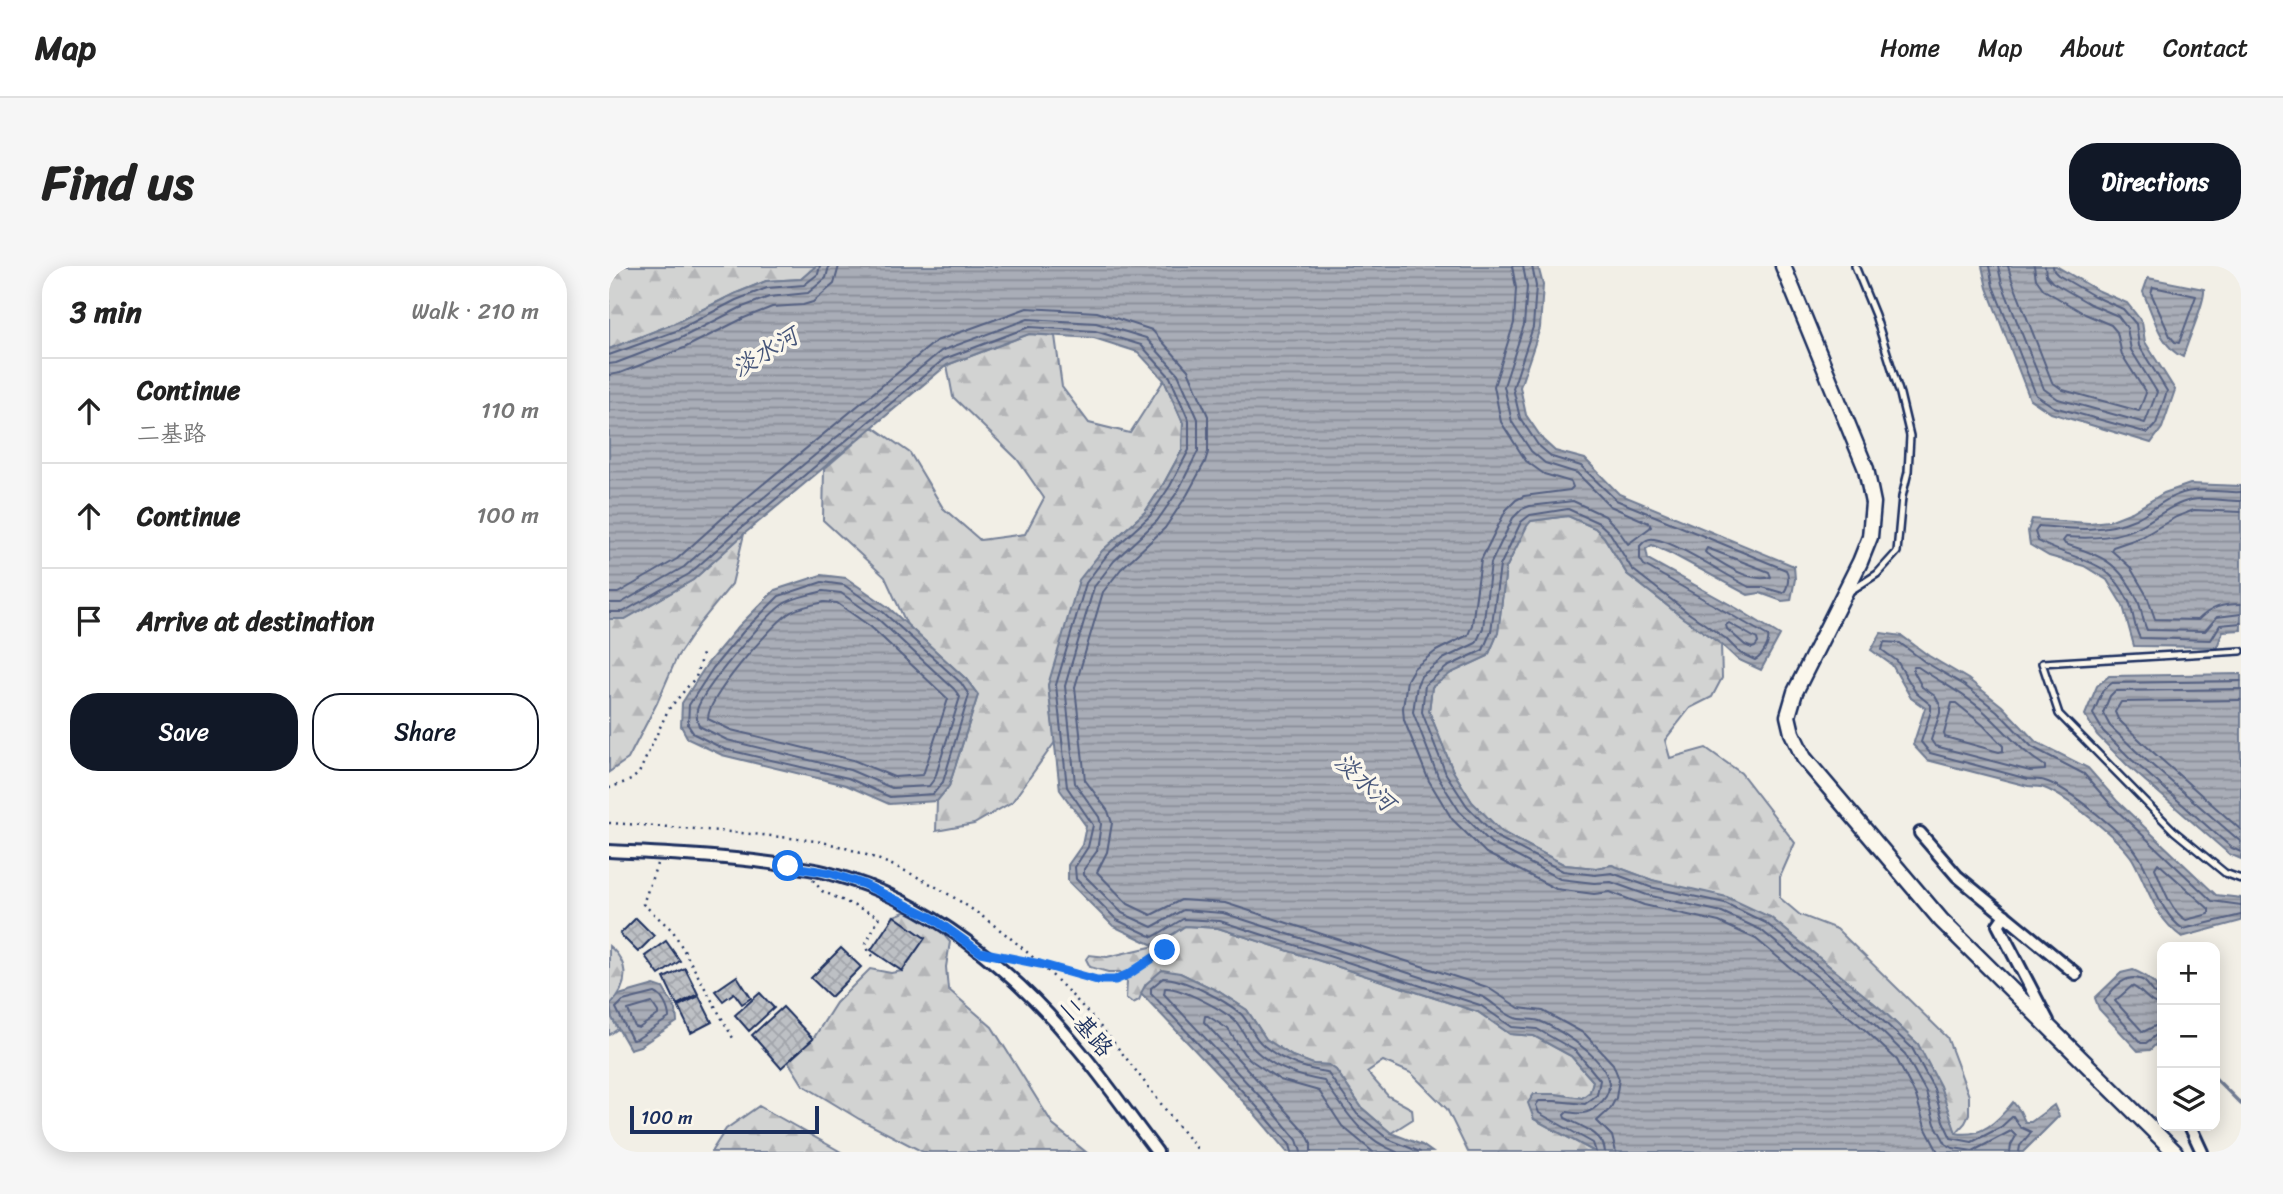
<!DOCTYPE html>
<html lang="en">
<head>
<meta charset="utf-8">
<style>
	body { margin:0; font-family:Sriracha,"LXGW WenKai TC",sans-serif; background:#f6f6f6; color:#222 }
	.controls { position:absolute; right:21px; bottom:21px; display:grid; overflow:hidden; border-radius:14px; box-shadow:0 4px 18px #0003 }
	.controls button { width:63px; height:63px; display:grid; place-items:center; padding:0; border:0; border-bottom:2px solid #e0e0e0; background:#fff; color:#222; font:35px sans-serif }
	.scale { position:absolute; left:21px; bottom:18px; width:189px; box-sizing:border-box; padding-left:7px; border:4px solid #1b2f5e; border-top:0; font-size:19px; line-height:24px; white-space:nowrap; color:#1b2f5e; -webkit-text-stroke:5px #fbf7ec; paint-order:stroke }
	.stop { position:absolute; width:21px; height:21px; margin:-16px; border:5px solid #1a73e8; border-radius:50%; background:#fff }
	.stop.end { background:#1a73e8; border-color:#fff; box-shadow:0 2px 7px #0008 }
	.list { margin:0; padding:0; list-style:none }
	h2 { display:flex; justify-content:space-between; align-items:center; height:91px; margin:0; padding:0 28px; font-size:30px }
	h2 small { font-size:23px; font-weight:400; color:#767676 }
	.list li { display:grid; grid-template-columns:46px 1fr auto; gap:21px; align-items:center; box-sizing:border-box; height:105px; padding:0 28px; border-top:2px solid #e0e0e0 }
	.list b { display:block; font-size:26px; white-space:nowrap }
	.list p { margin:0; font-size:23px; white-space:nowrap; color:#767676 }
	.list em { font-size:23px; font-style:normal; color:#767676 }
	.actions { display:flex; gap:14px; padding:21px 28px }
	.actions a { flex:1; padding:16px 0; border:2px solid #111827; border-radius:28px; text-align:center; font-size:24px; color:#111827 }
	.actions .main { background:#111827; color:#fff }
	.icon { flex:none; width:38px; height:38px; fill:none; stroke:currentColor; stroke-width:2; stroke-linecap:round; stroke-linejoin:round }
	.map { position:relative; flex:none; width:1632px; height:886px; overflow:hidden; border-radius:28px }
	header { display:flex; align-items:center; gap:42px; box-sizing:border-box; height:98px; padding:0 35px; background:#fff; border-bottom:2px solid #e0e0e0 }
	header strong { font-size:33px }
	nav { display:flex; gap:38px; margin-inline-start:auto; font-size:24px }
	.intro { display:flex; align-items:center; justify-content:space-between; box-sizing:border-box; height:168px; padding:0 42px }
	h1 { margin:0; font-size:49px }
	.button { padding:18px 32px; border-radius:28px; background:#111827; color:#fff; font-size:24px; font-weight:700 }
	main { display:flex; gap:42px; padding:0 42px }
	aside { flex:1; background:#fff; border-radius:28px; box-shadow:0 4px 18px #0003 }
	.map>svg:first-child { display:block }
	.forest { fill:url(#forest-firs); stroke:#768198; stroke-width:2 }
	.water { fill:url(#water-rules); stroke:#707b93; stroke-width:2 }
	.lines { fill:none; stroke-linecap:round; stroke-linejoin:round }
	.shore { stroke:#546182; stroke-width:2 }
	.stream { stroke:#707b93; stroke-width:3.5 }
	.building { fill:url(#building-cross-hatch); stroke:#1b2f5e; stroke-width:2 }
	.lane-casing { stroke:#1b2f5e; stroke-width:10 }
	.street-casing { stroke:#1b2f5e; stroke-width:16 }
	.secondary-casing { stroke:#1b2f5e; stroke-width:19 }
	.path { stroke:#1b2f5e; stroke-width:2.5; stroke-dasharray:2 5; stroke-linecap:butt }
	.lane { stroke:#fbf7ec; stroke-width:5 }
	.street { stroke:#fbf7ec; stroke-width:10 }
	.secondary { stroke:#fbf7ec; stroke-width:14 }
	.route { stroke:#1a73e8; stroke-width:9 }
	.labels { text-anchor:middle; dominant-baseline:central; stroke-width:7; stroke-linejoin:round; paint-order:stroke }
	.street-label { font-size:23px; fill:#1b2f5e; stroke:#fbf7ec }
	.water-label { font-size:24px; font-style:italic; fill:#465579; stroke:#fbf7ec }
</style>
</head>
<body>
<header>
<strong>Map</strong>
<nav><a>Home</a><a>Map</a><a>About</a><a>Contact</a></nav>
</header>
<div class="intro"><h1>Find us</h1><a class="button">Directions</a></div>
<main>
<aside>
<h2>3 min<small>Walk · 210 m</small></h2>
<ul class="list">
<li><svg class="icon" aria-label="ahead" viewBox="0 0 24 24"><path d="M12 20V5M6 11l6-6 6 6"/></svg><div><b>Continue</b><p>二基路</p></div><em>110 m</em></li>
<li><svg class="icon" aria-label="ahead" viewBox="0 0 24 24"><path d="M12 20V5M6 11l6-6 6 6"/></svg><div><b>Continue</b></div><em>100 m</em></li>
<li><svg class="icon" aria-label="arrive" viewBox="0 0 24 24"><path d="M6 21V4h12l-3 4 3 4H6"/></svg><div><b>Arrive at destination</b></div></li>
</ul>
<div class="actions"><a class="main">Save</a><a>Share</a></div>
</aside>
<div class="map">
<svg width="1632" height="886" viewBox="0 0 1632 886">
	<defs>
		<pattern id="forest-firs" width="22" height="20" patternUnits="userSpaceOnUse" patternTransform="scale(1.75)"><rect width="22" height="20" fill="#d2d3d2"/><path d="M5 1l3.5 6h-7zM16 11l3.5 6h-7z" fill="#b4b5b7"/></pattern>
		<pattern id="water-rules" width="6" height="5" patternUnits="userSpaceOnUse" patternTransform="scale(1.75)"><rect width="6" height="5" fill="#a9adb7"/><path d="M0 2.5h6" fill="none" stroke="#898d98"/></pattern>
		<pattern id="building-cross-hatch" width="8" height="8" patternUnits="userSpaceOnUse" patternTransform="scale(1.75)"><rect width="8" height="8" fill="#bdc0c4"/><path d="M0 0l8 8M0 8l8-8" fill="none" stroke="#a2a5ab"/></pattern>
	</defs>
	<rect width="100%" height="100%" fill="#f2efe6"/>
	<filter id="ink" filterUnits="userSpaceOnUse"><feTurbulence type="fractalNoise" baseFrequency=".0143" numOctaves="2"/><feDisplacementMap in="SourceGraphic" scale="14" xChannelSelector="R" yChannelSelector="G"/><feConvolveMatrix kernelMatrix="1 2 1 2 8 2 1 2 1" color-interpolation-filters="sRGB"/></filter>
	<g filter="url(#ink)">
		<path class="forest" d="M0 0H207L192 13 157 15 125 28 64 58 0 83Z
			M420 68 446 70 453 121 480 157 521 167 555 114 574 157 573 184 555 217 536 246 493 285 439 419 446 476 403 536 365 558 327 565 328 535 340 520 369 429 357 413 298 359 276 311 214 254 215 203 264 161 301 187 334 242 371 274 416 268 435 232 408 193 344 131 338 99Z
			M959 250 986 262 995 271 1018 308 1074 352 1112 378 1113 412 1103 431 1081 442 1056 474 1061 492 1097 482 1132 507 1186 577 1171 611V632L1191 649 1228 663 1338 771 1360 830V849L1356 857 1347 867 1309 778 1273 744 1161 651 1043 614 1003 599 987 602 956 599 893 566 863 536 844 505 820 445 823 421 842 407 879 390 889 366 897 302 918 259 922 255Z
			M135 268 123 318 91 357 68 391 48 437 19 493 0 506V353H16L84 314Z
			M298 645 330 663 341 676 337 701 339 723 383 761 445 860 477 886H314L250 853 194 819 179 795 204 773 227 737 261 703 282 707 293 705 316 672 285 650Z
			M576 660 609 662 869 746 901 768 925 770 962 790 984 815 981 826 973 832 946 828 925 853 986 886H859L838 843 802 807 774 795 758 806 779 830 803 843 804 853 782 867 753 842 727 804 720 799 704 798 683 790 657 773 638 744 609 725 571 707 537 718 530 734 524 737 517 732 518 716 511 706H499L481 701 477 693 480 689 498 691 546 680Z
			M0 680C21 697 20 720 1 739L3 752 9 763 0 769Z
			M150 840 232 886H102L117 863Z"/>
		<path class="water" d="M207 0H929L934 19 931 62 911 121 917 149 934 174 946 185 976 193 1010 228 1185 300 1186 313 1182 334 1173 335 1151 327 1139 329 1063 288 1043 279 1037 283 1039 293 1129 343 1171 369 1152 404 1128 393 1112 378 1074 352 1018 308 995 271 986 262 959 250 922 255 918 260 897 302 889 367 879 390 842 407 823 421 820 445 844 505 863 536 893 566 956 599 987 602 1003 599 1043 614 1118 631 1161 651 1273 744 1309 778 1331 820 1347 867C1372 872 1389 855 1404 836L1411 845 1416 856H1422L1445 839 1450 850 1414 886H986L925 853 919 837 925 828H946L973 832 981 826 984 815 962 790 925 770 901 768 869 746 609 662 576 660 546 680 504 660 459 615V599L473 579 477 560 451 524 439 419 470 314 493 285 536 246 555 217 573 184 574 157 555 114 529 86 485 72 420 68 338 99 135 268 84 314 16 353H0V83L64 58 125 28 157 15 192 13Z
			M1373 0H1447L1488 24 1518 37 1533 56 1536 76 1566 124 1553 162 1542 177 1442 147 1421 133 1378 22Z
			M1539 12 1595 23C1597 34 1578 76 1574 91 1552 83 1543 46 1534 26Z
			M1581 218 1632 220V364L1614 365 1608 381 1525 380 1514 340 1498 314 1475 300 1440 290 1421 279 1419 265 1423 253 1480 257 1500 255 1523 246 1555 227Z
			M212 309 237 312 279 341 357 413 369 429 340 520 328 535 280 538 237 519 113 489 79 473 72 460 73 437 98 398 129 361 166 324Z
			M1272 367 1293 370 1320 390 1359 413 1393 440 1427 476 1479 502 1508 535 1607 629 1632 632V655L1573 671C1545 651 1540 623 1524 594 1512 574 1457 530 1435 522 1430 520 1424 521 1419 520L1318 494 1304 479 1316 442 1302 432 1283 399 1262 384Z
			M1632 408V593L1620 588 1518 499 1488 469 1476 449 1488 420 1500 410Z
			M553 704 571 707 609 725 638 744 657 773 683 790 704 798 720 799 727 804 753 842 782 867 813 879 823 886H678L645 847 532 727 537 718Z
			M1524 704C1561 719 1553 737 1553 772L1541 784 1529 785 1490 743 1486 732 1512 707Z
			M45 719 54 722 67 744 68 756 31 780 21 783 3 752 1 739 10 729Z"/>
		<g class="lines">
			<path class="shore" d="M903 0 907 22 905 57 885 120 892 156 917 195 935 208 962 216 964 221 961 224 915 230 907 234 897 244 872 294 863 359 859 369 827 385 805 402 798 414 794 442 795 454 820 515 843 553 877 587 947 623 985 628 1001 626 1035 639 1110 656 1147 673 1256 764 1288 794 1307 830 1316 861 1329 886
				M914 0 918 21 915 59 895 120 903 156 922 185 936 197 968 207 1001 240 1040 257 1042 261 1019 278 1007 261 996 250 964 235 921 240 913 243 904 252 882 297 874 362 867 377 834 393 812 410 808 419 804 446 830 513 851 546 882 577 951 613 985 617 1002 616 1038 629 1113 646 1152 664 1263 756 1296 788 1317 826 1326 858 1337 878 1344 882 1364 885 1402 865 1407 870 1402 879 1401 886
				M923 0 927 20 924 61 904 122 911 152 929 179 943 191 972 200 1007 234 1177 304C1181 310 1179 323 1174 327L1153 321H1140C1118 310 1067 276 1045 273 1038 272 1035 276 1031 280V293L1035 299 1159 370C1161 377 1153 391 1146 394L1131 387 1116 372 1078 346 1023 303 1001 267 990 257 959 243 921 249 912 256 891 300 882 365 874 384 838 401 816 419 813 446 837 508 858 540 888 571 954 605 986 609 1003 607 1041 621 1116 637 1157 657 1269 750 1303 782 1325 823 1334 855 1342 872 1363 876 1392 861 1404 850 1411 861 1422 866 1411 880 1410 886
				M1380 0 1384 20 1427 129 1445 141 1539 167 1547 158 1558 125 1530 80 1527 58 1514 43 1485 30 1449 9 1445 5 1444 0
				M1389 0 1393 18 1435 123 1449 133 1536 157 1548 126 1522 84 1518 62 1509 50 1481 38 1443 16 1437 9 1436 0
				M1399 0 1403 14 1443 116 1454 124 1530 145 1537 127 1513 89 1508 66 1502 59 1476 48 1435 24 1427 13 1425 0
				M1544 21 1587 30 1570 77 1566 76 1561 70 1542 27Z
				M0 89 67 65 127 34 158 22 195 19 209 8 211 0
				M0 98 7 97 70 73 131 42 160 31 199 27 217 12 220 0
				M0 109 11 107 75 82 135 52 163 41 194 39 204 36 225 18 230 0
				M1632 226C1616 227 1599 223 1583 225 1562 227 1545 244 1526 253 1494 267 1463 263 1430 260L1426 266 1429 275C1468 297 1498 289 1520 336 1525 348 1525 362 1531 372L1602 374 1611 359 1632 357
				M1632 235C1616 235 1597 231 1582 234 1564 238 1549 250 1533 259 1509 272 1484 273 1457 271L1454 275 1456 278C1492 289 1511 297 1528 333 1533 342 1533 354 1538 364L1596 365 1608 351 1632 348
				M1632 246 1585 244 1567 251 1533 271 1504 281 1502 284 1521 301 1538 330 1546 353 1589 354C1602 341 1613 338 1632 338
				M1098 282 1160 306 1162 311C1140 317 1117 299 1098 288L1096 286Z
				M213 316 235 319 274 346 352 417 360 429 334 516 324 528 281 531 239 512 115 483 85 468 79 459 80 439 104 402 134 366 170 330Z
				M214 325 232 327 269 353 345 423 351 431 326 512 320 520 283 522 241 504 118 474 90 460C88 455 87 450 88 444 93 424 155 352 173 339 183 331 202 329 214 325Z
				M0 327H9L68 293 118 248 327 75 418 42 488 46 543 64 579 104 599 150V186L596 196 578 229 556 262 512 303 494 326 466 421 476 514 499 545 503 557 498 586 488 606 519 638 542 649 572 634 616 637 878 721 910 742 934 745 976 768 1004 798 1010 813 1007 832 1001 843 988 855 1003 870 1007 886
				M215 336 228 337 262 361 339 433 314 509 285 511 244 494 122 464 99 453C98 432 160 362 179 348 188 341 204 339 215 336Z
				M0 337H12L75 301 125 256 332 85 419 53 487 57 537 72 569 108 589 153V185L569 225 548 255 505 295 485 321 456 420 466 517 490 551 492 558 488 585 475 603V609L513 647 543 661 574 644 614 647 874 731C885 737 895 748 906 752 915 755 925 752 933 756 957 767 1028 810 988 840 978 849 971 848 958 846L955 849 956 852C971 860 995 867 996 886
				M0 346H14L80 308 131 263 335 93 420 61 486 65 532 79 561 111 580 155V184L561 220 541 250 498 289 477 317 447 419 458 521 484 559 479 581 466 601 467 613 508 654 544 671 574 653 611 655 871 739 903 761 928 763 967 785 991 814 988 829 976 838 946 835H930L927 839 930 847 984 877 987 886
				M1120 357 1148 373 1149 377 1146 381 1143 382 1136 379 1118 363 1117 359Z
				M1309 401C1334 418 1361 431 1382 452 1400 469 1414 487 1436 500V504L1421 505 1326 480 1322 474 1331 447V439L1326 430 1313 421 1304 404 1305 401Z
				M1632 415 1503 417 1494 424 1484 448 1494 465 1523 494 1623 582 1632 586
				M1632 423 1506 425 1501 430 1494 447 1501 460 1529 487 1632 576
				M1632 434 1512 436 1506 446 1509 453 1536 479 1632 564
				M1343 437H1347L1374 459 1394 480V485L1390 486 1336 471 1335 468Z
				M1549 597 1600 643V648L1577 654C1561 645 1553 618 1546 602Z
				M1632 639 1603 635 1503 540 1475 508 1423 481 1388 445 1355 419 1316 396 1291 377 1275 376 1273 384 1288 395 1307 427 1322 439V445L1312 476 1321 487 1419 513C1424 514 1431 513 1436 515 1458 521 1517 569 1529 589 1544 613 1550 646 1574 663L1632 649
				M46 727C54 730 60 744 60 752L28 773 23 774 7 742 14 735Z
				M1553 730C1543 729 1543 722 1536 716 1519 704 1504 722 1495 735L1532 777H1537L1547 769 1553 768
				M43 737 49 746V749L30 762 26 761 19 744Z
				M1553 739C1539 738 1535 725 1523 720L1506 735 1534 766 1546 760 1553 759
				M683 886 681 879 650 843 542 727V722L554 712C574 712 616 734 632 748 641 757 644 771 654 779 673 795 694 803 718 806L748 848 779 873 811 886
				M692 886 688 874 657 837 555 728 556 722C572 721 617 745 628 757 635 766 639 777 646 784 665 802 690 811 715 815 738 846 750 871 788 886
				M702 886V877L697 867 595 756 596 750H599L619 763 635 788 643 795 671 814 710 825 733 860 764 886"/>
			<path class="stream" d="M1606 812 1632 838"/>
		</g>
		<path class="building" d="M285 650 316 672 293 705 262 684Z
			M27 652 45 670 29 686 11 668Z
			M57 675 71 695 50 709 36 690Z
			M232 682 252 701 222 731 202 712Z
			M76 702 89 728 68 739 55 712Z
			M128 710 142 732 133 738 125 727 114 735 106 725Z
			M151 727 165 742 140 765 126 749Z
			M90 730 103 756 82 767 69 740Z
			M174 741 204 773 172 802 143 769Z"/>
		<g class="lines">
			<g class="lane-casing">
				<path id="lane" d="M1240 326 1268 308 1288 286 1293 231 1299 206 1301 170 1291 128 1266 49 1246 0
					M1632 385 1433 397 1450 448 1565 565 1616 607 1632 613"/>
			</g>
			<g class="street-casing">
				<path id="street" d="M1311 567 1348 610 1467 708
					M0 585C59 588 117 590 175 599 191 602 207 603 222 608 320 634 404 704 467 780 496 814 521 851 548 886
					M1396 649 1389 659 1439 755
					M1581 860 1593 886"/>
			</g>
			<g class="secondary-casing">
				<path id="secondary" d="M1174 0 1257 203 1264 237 1261 271 1251 296 1186 426 1179 450 1183 467 1195 492 1332 654 1566 886"/>
			</g>
			<path class="path" d="M0 522 22 514 30 507 59 444 87 411 93 388
				M0 557C51 560 102 564 153 569 177 572 203 573 226 579 332 608 418 676 489 758 525 799 555 845 591 886
				M48 598 34 638 64 665 125 774
				M204 614 213 625 270 651 257 678 260 686 266 692
				M397 691 488 714H506L520 708 556 684 568 682"/>
			<use href="#lane" class="lane"/>
			<use href="#street" class="street"/>
			<use href="#secondary" class="secondary"/>
		</g>
	</g>
	<g class="lines" filter="url(#ink)">
		<path class="route" d="M179 600 221 607 254 618 322 651 371 686 431 698 488 714H506L520 708 556 684"/>
	</g>
	<g class="labels">
		<g class="street-label">
			<text transform="translate(477 761) rotate(50)">二基路</text>
		</g>
		<g class="water-label">
			<text transform="translate(156 86) rotate(-31)">淡水河</text>
			<text transform="translate(756 516) rotate(43)">淡水河</text>
		</g>
	</g>
</svg>
<div class="controls">
<button>+</button>
<button>−</button>
<button><svg class="icon" aria-label="layers" viewBox="0 0 24 24"><path d="M12 4l9 5-9 5-9-5zM3 14l9 5 9-5"/></svg></button>
</div>
<div class="scale">100 m</div>
<div class="stop" style="left:179px;top:600px"></div>
<div class="stop end" style="left:556px;top:684px"></div>
</div>
</main>
</body>
</html>
